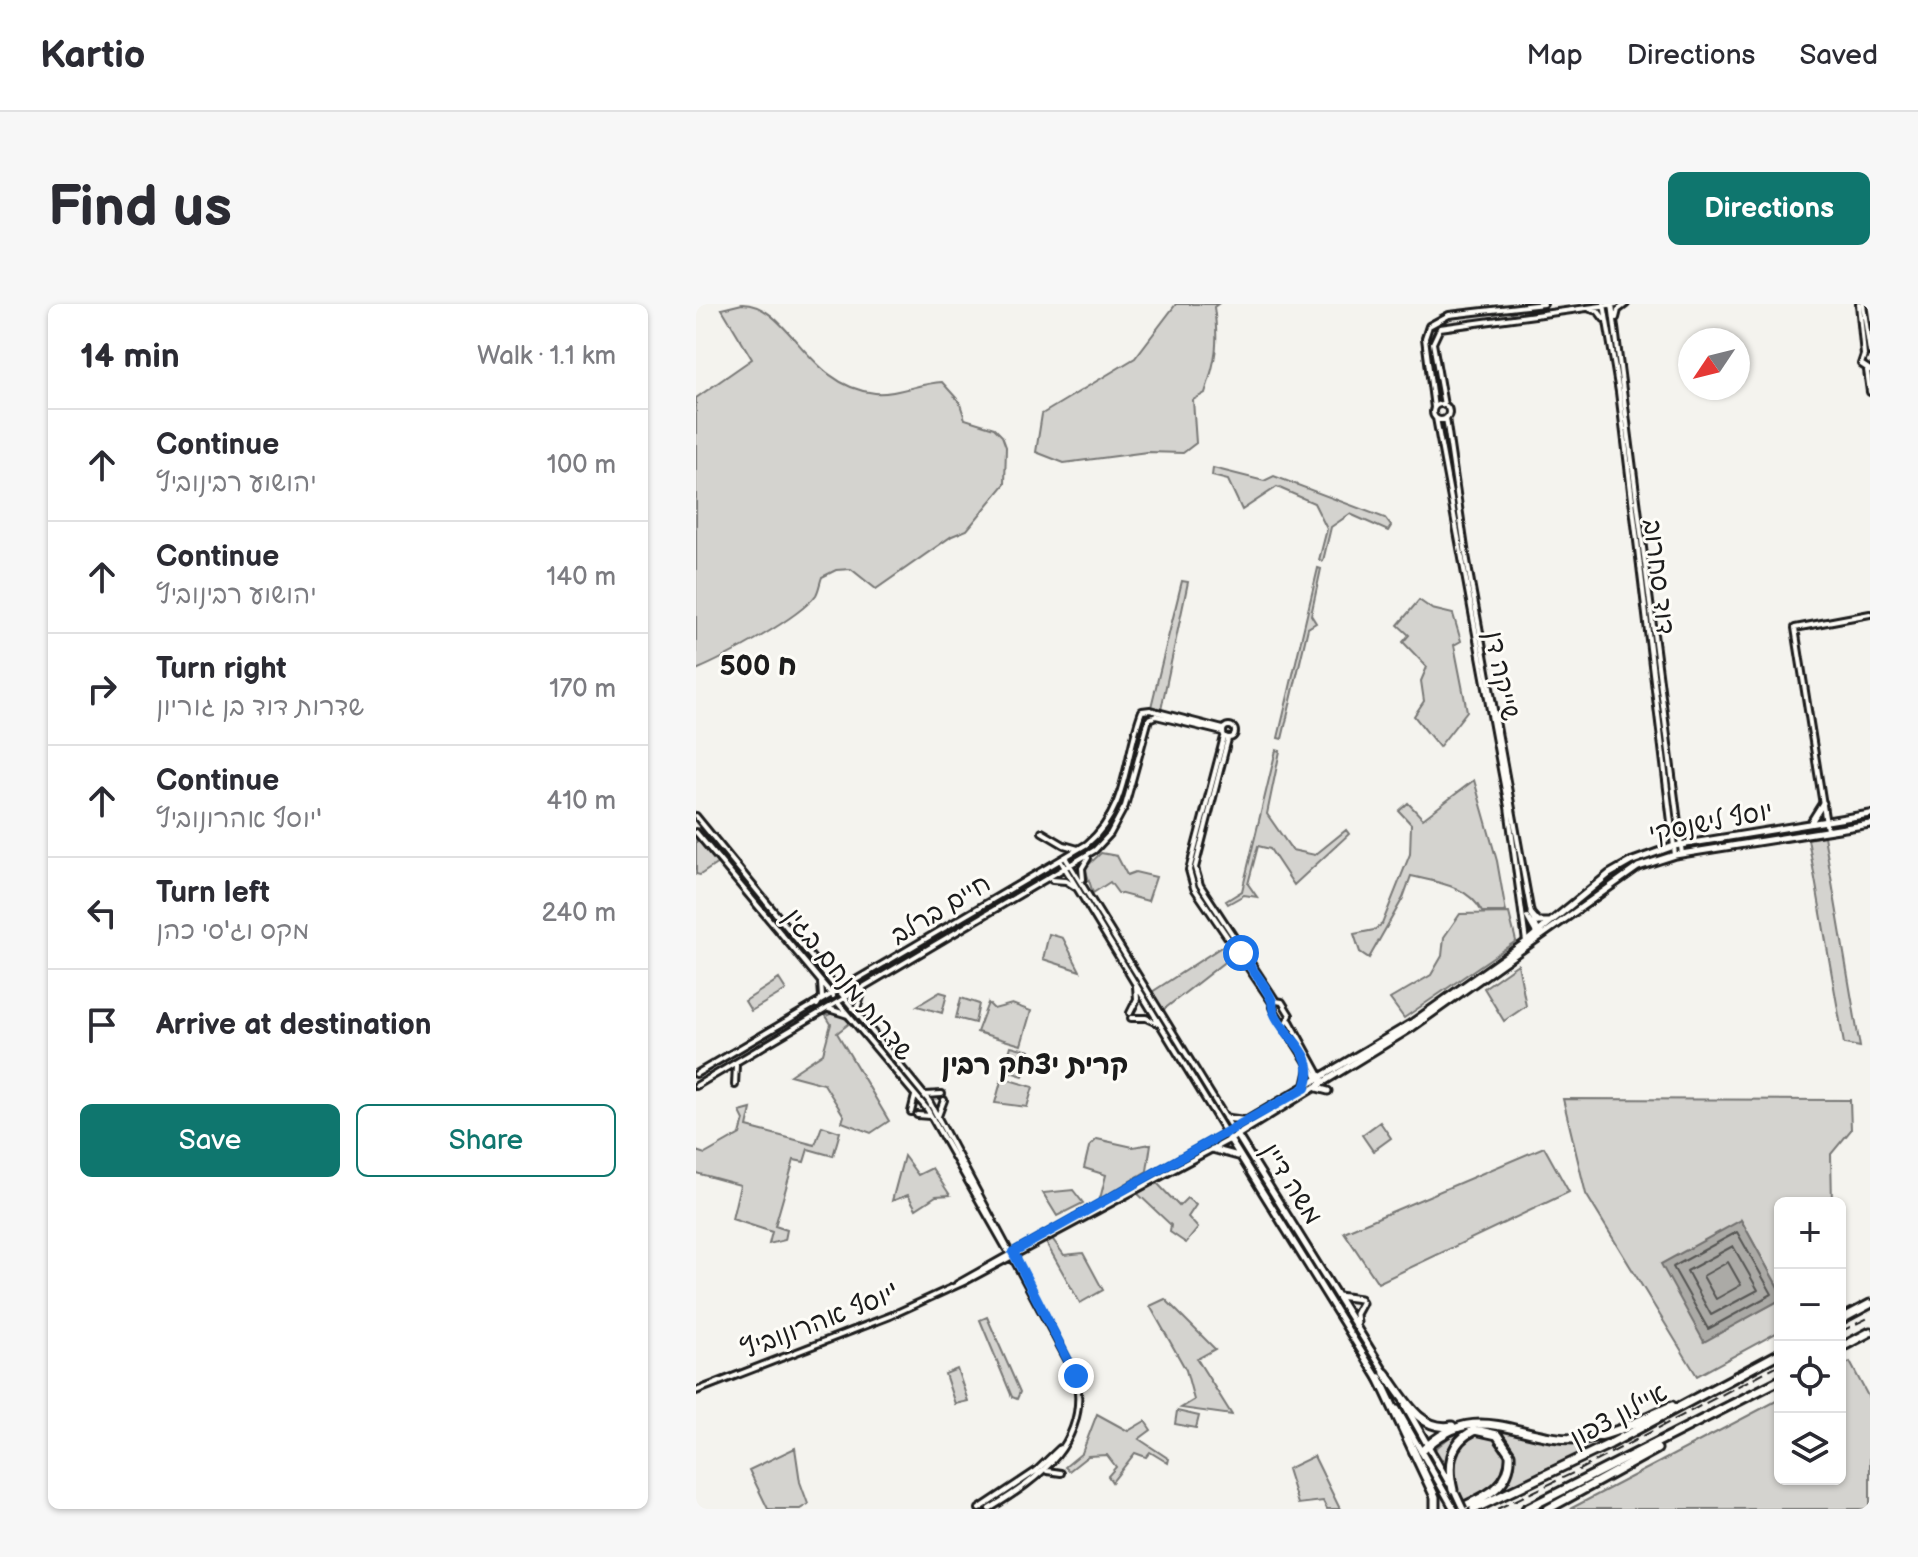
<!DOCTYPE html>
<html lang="en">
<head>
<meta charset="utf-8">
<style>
	body { margin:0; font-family:"Balsamiq Sans","Playpen Sans Hebrew",sans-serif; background:#f7f7f7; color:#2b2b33 }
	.controls { position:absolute; right:24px; bottom:24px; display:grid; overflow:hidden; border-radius:12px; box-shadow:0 2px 6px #0004 }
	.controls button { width:72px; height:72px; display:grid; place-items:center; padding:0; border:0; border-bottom:2px solid #e1e1e2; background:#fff; color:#2b2b33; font:40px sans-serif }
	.compass { position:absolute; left:982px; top:24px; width:72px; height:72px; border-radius:50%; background:#fff; box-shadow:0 2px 6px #0004; rotate:235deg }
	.stop { position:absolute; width:24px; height:24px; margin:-18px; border:6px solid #1a73e8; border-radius:50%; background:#fff }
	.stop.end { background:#1a73e8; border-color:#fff; box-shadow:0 2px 8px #0008 }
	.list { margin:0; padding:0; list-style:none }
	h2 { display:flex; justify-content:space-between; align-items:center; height:104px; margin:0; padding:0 32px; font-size:34px }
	h2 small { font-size:26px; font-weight:400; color:#7c7c81 }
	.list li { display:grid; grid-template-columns:52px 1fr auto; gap:24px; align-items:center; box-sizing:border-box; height:112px; padding:0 32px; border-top:2px solid #e1e1e2 }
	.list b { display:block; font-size:30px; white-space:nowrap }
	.list p { margin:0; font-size:26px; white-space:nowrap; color:#7c7c81 }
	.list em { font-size:26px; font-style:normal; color:#7c7c81 }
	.actions { display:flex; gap:16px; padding:24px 32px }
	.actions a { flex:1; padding:18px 0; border:2px solid #0f766e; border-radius:12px; text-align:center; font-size:28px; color:#0f766e }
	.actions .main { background:#0f766e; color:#fff }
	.icon { flex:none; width:44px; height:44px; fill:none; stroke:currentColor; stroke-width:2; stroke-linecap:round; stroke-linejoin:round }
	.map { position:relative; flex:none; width:1174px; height:1205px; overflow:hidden; border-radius:12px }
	header { display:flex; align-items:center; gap:48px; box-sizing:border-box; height:112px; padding:0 40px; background:#fff; border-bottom:2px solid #e1e1e2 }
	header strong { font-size:38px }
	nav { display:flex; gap:44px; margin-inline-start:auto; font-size:28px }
	.intro { display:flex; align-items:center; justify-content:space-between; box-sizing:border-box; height:192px; padding:0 48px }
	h1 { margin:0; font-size:56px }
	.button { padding:20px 36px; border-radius:12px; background:#0f766e; color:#fff; font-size:28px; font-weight:700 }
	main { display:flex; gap:48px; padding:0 48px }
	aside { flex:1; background:#fff; border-radius:12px; box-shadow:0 2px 6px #0004 }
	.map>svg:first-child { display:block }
	.green { fill:#d4d3cf; stroke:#787876; stroke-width:2 }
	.water { fill:#abaaa6; stroke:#72716f; stroke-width:2 }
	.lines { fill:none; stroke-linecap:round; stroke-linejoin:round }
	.shore { stroke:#555553; stroke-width:2 }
	.tertiary-casing { stroke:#1c1c1c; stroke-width:10 }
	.secondary-casing { stroke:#1c1c1c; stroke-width:11 }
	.motorway-casing { stroke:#1c1c1c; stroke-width:13 }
	.tertiary { stroke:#fdfcf7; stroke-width:4 }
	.secondary { stroke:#fdfcf7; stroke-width:5 }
	.motorway { stroke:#fdfcf7; stroke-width:7 }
	.rail { stroke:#1c1c1c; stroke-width:2; stroke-dasharray:12 6; stroke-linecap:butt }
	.secondary-bridge-casing { stroke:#1c1c1c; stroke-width:11; stroke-linecap:butt }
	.secondary-bridge { stroke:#fdfcf7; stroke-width:5 }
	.route { stroke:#1a73e8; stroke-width:10 }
	.labels { text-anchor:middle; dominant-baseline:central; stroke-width:6; stroke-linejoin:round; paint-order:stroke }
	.street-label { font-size:26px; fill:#1c1c1c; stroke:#fdfcf7 }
	.neighbourhood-label { font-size:28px; font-weight:bold; fill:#1c1c1c; stroke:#fdfcf7 }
</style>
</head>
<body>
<header>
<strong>Kartio</strong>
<nav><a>Map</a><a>Directions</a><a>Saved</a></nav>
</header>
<div class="intro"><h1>Find us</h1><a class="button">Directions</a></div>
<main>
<aside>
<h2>14 min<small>Walk · 1.1 km</small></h2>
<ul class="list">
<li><svg class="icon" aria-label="ahead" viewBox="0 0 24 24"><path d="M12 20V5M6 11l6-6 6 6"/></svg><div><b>Continue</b><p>יהושוע רבינוביץ</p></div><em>100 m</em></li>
<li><svg class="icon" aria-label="ahead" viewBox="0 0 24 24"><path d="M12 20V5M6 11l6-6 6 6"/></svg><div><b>Continue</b><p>יהושוע רבינוביץ</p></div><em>140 m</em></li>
<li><svg class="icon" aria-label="right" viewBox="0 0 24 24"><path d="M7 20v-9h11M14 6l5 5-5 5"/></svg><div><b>Turn right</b><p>שדרות דוד בן גוריון</p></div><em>170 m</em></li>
<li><svg class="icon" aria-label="ahead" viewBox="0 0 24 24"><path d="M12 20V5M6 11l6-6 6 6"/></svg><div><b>Continue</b><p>יוסף אהרונוביץ'</p></div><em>410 m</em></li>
<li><svg class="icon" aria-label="left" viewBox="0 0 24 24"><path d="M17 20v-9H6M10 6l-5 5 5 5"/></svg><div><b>Turn left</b><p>מקס וג'סי כהן</p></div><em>240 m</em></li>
<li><svg class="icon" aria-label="arrive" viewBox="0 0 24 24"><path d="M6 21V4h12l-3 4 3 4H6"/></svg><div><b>Arrive at destination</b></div></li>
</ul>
<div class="actions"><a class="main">Save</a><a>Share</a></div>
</aside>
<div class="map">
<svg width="1174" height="1205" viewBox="0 0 1174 1205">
	<rect width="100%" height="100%" fill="#f4f3ee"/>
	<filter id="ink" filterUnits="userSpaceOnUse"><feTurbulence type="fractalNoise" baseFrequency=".0125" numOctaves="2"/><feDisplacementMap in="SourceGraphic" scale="16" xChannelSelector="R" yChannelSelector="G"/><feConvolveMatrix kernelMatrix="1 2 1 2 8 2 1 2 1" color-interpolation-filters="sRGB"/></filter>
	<g filter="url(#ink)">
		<path class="green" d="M46 0C93 0 111 83 179 89 200 91 224 79 246 78L263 97 269 115 298 124 306 132 310 143 309 180 271 226 256 232 180 285 155 265 140 266 126 273C124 278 123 286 120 291 103 314 27 355 0 366V94L56 55 26 5Z
			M480 0H522L518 3C523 39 520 56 509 89L497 96 500 139 487 149 451 148 368 159 340 148 346 110 439 54Z
			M517 164 568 177 578 172 689 214 695 222 692 227 654 210 635 223 627 257 623 256 631 225 618 199 581 183 546 206 532 176 516 172Z
			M622 264 625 265 615 311 620 319 612 324 586 435 582 434Z
			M486 277 492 278 465 406 455 403Z
			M723 296 736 305 757 310 765 337 758 341 771 407 743 443 718 412 728 397 725 377 731 363 707 338 713 331 702 321Z
			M580 446 584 447 571 510 596 546 619 551 650 526 653 530 598 581 574 545 562 542 552 580 561 593 548 591 532 600 530 597 546 587Z
			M778 476 801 557 810 608H786C773 582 741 578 715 572L707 594 673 654 664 648 658 630 678 626 686 620 714 550 715 520 703 507 712 499 727 515Z
			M0 532 22 559 4 571 0 570Z
			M1128 532 1164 743 1148 740 1112 535Z
			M405 549 421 552 431 571 439 568 460 573 452 597 422 589 414 578 397 589 389 564Z
			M813 609 820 637 708 714 694 695 735 671 746 652 748 633 764 610Z
			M353 630 367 634 384 667 347 655Z
			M533 638 536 652 467 706 456 688Z
			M822 660 830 702 808 717 788 684Z
			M83 675 90 686 55 707 49 697Z
			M244 688 251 690 246 709 221 702Z
			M265 694 283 700 279 719 260 714Z
			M292 699 298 705 316 700 335 707 325 741 281 728Z
			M136 709 144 710 154 719 141 729 193 817 175 829 146 818 148 812 128 780 94 771 127 749 135 720 130 712Z
			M315 742 334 747 327 772 308 766Z
			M306 774 337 783 331 803 299 799Z
			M867 795 1154 796 1155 826 1135 850 1136 899H1084V987L1045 916 1008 1037 1084 996V1027L1001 1072 890 890Z
			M55 805 51 823 119 841 126 822 144 828 137 852 112 845 108 858 98 856 79 922 91 926 89 936 73 940 76 928 36 915 44 881 0 869V847L9 850 44 830 48 816 44 808Z
			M684 818 695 834 677 847 666 831Z
			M401 835 437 843 455 840 451 867 404 895 410 871 388 864 393 843Z
			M848 843 873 888 682 979 648 928Z
			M208 852 222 871 236 864 254 891 240 892 220 905 212 891 196 897Z
			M460 878 483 902 491 894 500 901 492 913 502 924 490 939 474 928 475 921 441 889Z
			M377 886 387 899 361 912 347 889Z
			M355 933 368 951 387 949 407 986 384 999 349 937Z
			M469 995 519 1045 501 1055 536 1111 485 1104 498 1096 490 1066 454 1002Z
			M291 1013 324 1088 321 1095 316 1093 284 1016Z
			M1154 1058 1174 1096V1205H874L1084 1095V1175H1144V1063Z
			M261 1065 272 1097 259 1100 249 1070Z
			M481 1107 503 1112 500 1124 479 1120Z
			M401 1110 432 1127 449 1117 455 1126 443 1135 473 1155 472 1159 454 1148 450 1153 439 1149 416 1178 412 1172 420 1163 411 1151 392 1152 373 1167 369 1163 386 1149Z
			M787 1120 879 1139 932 1125 800 1191C849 1132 769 1087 750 1162L739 1145 765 1124Z
			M779 1129 800 1133C825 1171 801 1183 768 1199 756 1179 756 1165 761 1143Z
			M99 1144 104 1178 112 1200 104 1205H72L53 1166Z
			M618 1152 644 1205H631L627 1197 602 1200 591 1165Z"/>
		<path class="water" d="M1045 916 1084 987V996L1008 1038 965 960Z"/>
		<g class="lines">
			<path class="shore" d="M1041 928 1076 990 1012 1025 977 963Z
				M1037 942 1062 986 1015 1011 991 967Z
				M1032 958 1045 981 1020 995 1007 972Z"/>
			<g class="tertiary-casing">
				<path id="tertiary" d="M908 0 923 88 979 551
					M916 0 986 550
					M1163 0 1168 51
					M1167 0 1174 48
					M894 5 902 7 908 15
					M920 14 922 6 930 0
					M1168 51 1165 60 1174 66
					M1171 66 1174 88
					M737 108a8 8 0 1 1 16 0a8 8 0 1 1-16 0Z
					M748 101 737 39 744 24 920 0
					M738 104 729 34 733 22 753 11 848 0
					M740 114 812 503 830 638
					M750 114 770 251 835 610 843 629
					M527 428a6 6 0 1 1 12 0a6 6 0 1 1-12 0Z
					M528 433 493 566 498 584 577 700
					M532 435 499 564 504 581 580 697
					M0 512 233 797 380 1072C394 1138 344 1174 293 1205
					M1131 526 1099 324 1174 310
					M0 528 137 692
					M346 528 368 541 382 545
					M369 553 537 826
					M387 575 386 564 392 554
					M356 576 370 577 381 584
					M831 613 840 629
					M586 698 594 711 588 722 576 703 580 697Z
					M142 699 231 805 314 951
					M121 701 126 693 125 679
					M133 705 152 711
					M161 705 167 686
					M434 709 441 695 440 682
					M435 714H450L463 720
					M594 717 628 779
					M588 722 623 777
					M0 770 391 540C433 504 428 454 446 407L454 406 527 425
					M39 781 40 761
					M0 782 399 546 414 530 429 502 453 415 460 412 526 428
					M229 791 246 790
					M215 808 219 792
					M221 811 234 812
					M242 812 248 796
					M261 980 530 829 364 556
					M0 1087 194 1012 268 978 533 836
					M351 1167 365 1169
					M283 1205 340 1167 364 1144"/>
			</g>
			<g class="secondary-casing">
				<path id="secondary" d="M1115 518 1127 499
					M835 610 842 618H854
					M609 784 614 763
					M621 784 632 787
					M530 814 552 817
					M540 829 691 1072
					M533 836 717 723 942 563 979 551 1174 520
					M516 845 542 852
					M642 992 664 995
					M661 1019 660 1010 666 999
					M683 1076 530 829 714 720 830 638 913 570 934 558 978 542 1174 510
					M709 1101 753 1179
					M701 1105 758 1205"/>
			</g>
			<g class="motorway-casing">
				<path id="motorway" d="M1144 1016 1174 1000
					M1144 1044 1174 1028
					M689 1069C707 1092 723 1128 756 1122
					M683 1074 739 1193V1205
					M726 1147C781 1093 821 1137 883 1135 915 1134 947 1114 976 1102
					M757 1186C751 1161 753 1138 779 1126L801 1131 814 1150C816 1183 788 1193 762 1205
					M778 1205 914 1140 1084 1049
					M830 1205 1084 1076
					M852 1205 961 1145"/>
			</g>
			<use href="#tertiary" class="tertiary"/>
			<use href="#secondary" class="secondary"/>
			<use href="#motorway" class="motorway"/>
			<path class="rail" d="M1144 1028 1174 1013
				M801 1205 877 1169 1084 1060"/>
			<g class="secondary-bridge-casing">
				<path id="secondary-bridge" d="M760 1190 767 1205"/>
			</g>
			<use href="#secondary-bridge" class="secondary-bridge"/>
		</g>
	</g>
	<g class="lines" filter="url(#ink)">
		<path class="route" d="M380 1072 317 948 609 784C623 747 589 737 578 708 576 705 577 701 576 697 570 681 554 664 545 649"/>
	</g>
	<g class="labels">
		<g class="street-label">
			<text transform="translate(962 273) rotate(83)">דוד סחרוב</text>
			<text transform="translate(805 372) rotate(79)">שייקה דן</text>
			<text transform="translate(1015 519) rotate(-11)">יוסף לישנסקי</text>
			<text transform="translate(245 606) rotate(-31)">חיים ברלב</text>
			<text transform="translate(152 681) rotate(51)">שדרות מנחם בגין</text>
			<text transform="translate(595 880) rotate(58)">משה דיין</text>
			<text transform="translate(124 1018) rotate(-21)">יוסף אהרונוביץ'</text>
			<text transform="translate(923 1112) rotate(-28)">איילון צפון</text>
		</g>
		<g class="neighbourhood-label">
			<text x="62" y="362">ח 500</text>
			<text x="339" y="761">קרית יצחק רבין</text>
		</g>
	</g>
</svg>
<div class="controls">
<button>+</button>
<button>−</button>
<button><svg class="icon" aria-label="locate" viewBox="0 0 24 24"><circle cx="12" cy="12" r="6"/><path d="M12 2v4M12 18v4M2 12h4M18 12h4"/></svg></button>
<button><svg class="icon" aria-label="layers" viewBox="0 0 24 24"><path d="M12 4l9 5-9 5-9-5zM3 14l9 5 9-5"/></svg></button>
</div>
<svg class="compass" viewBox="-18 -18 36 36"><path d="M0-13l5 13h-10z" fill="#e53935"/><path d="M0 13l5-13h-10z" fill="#7c7c81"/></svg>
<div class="stop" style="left:545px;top:649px"></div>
<div class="stop end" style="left:380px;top:1072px"></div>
</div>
</main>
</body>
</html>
